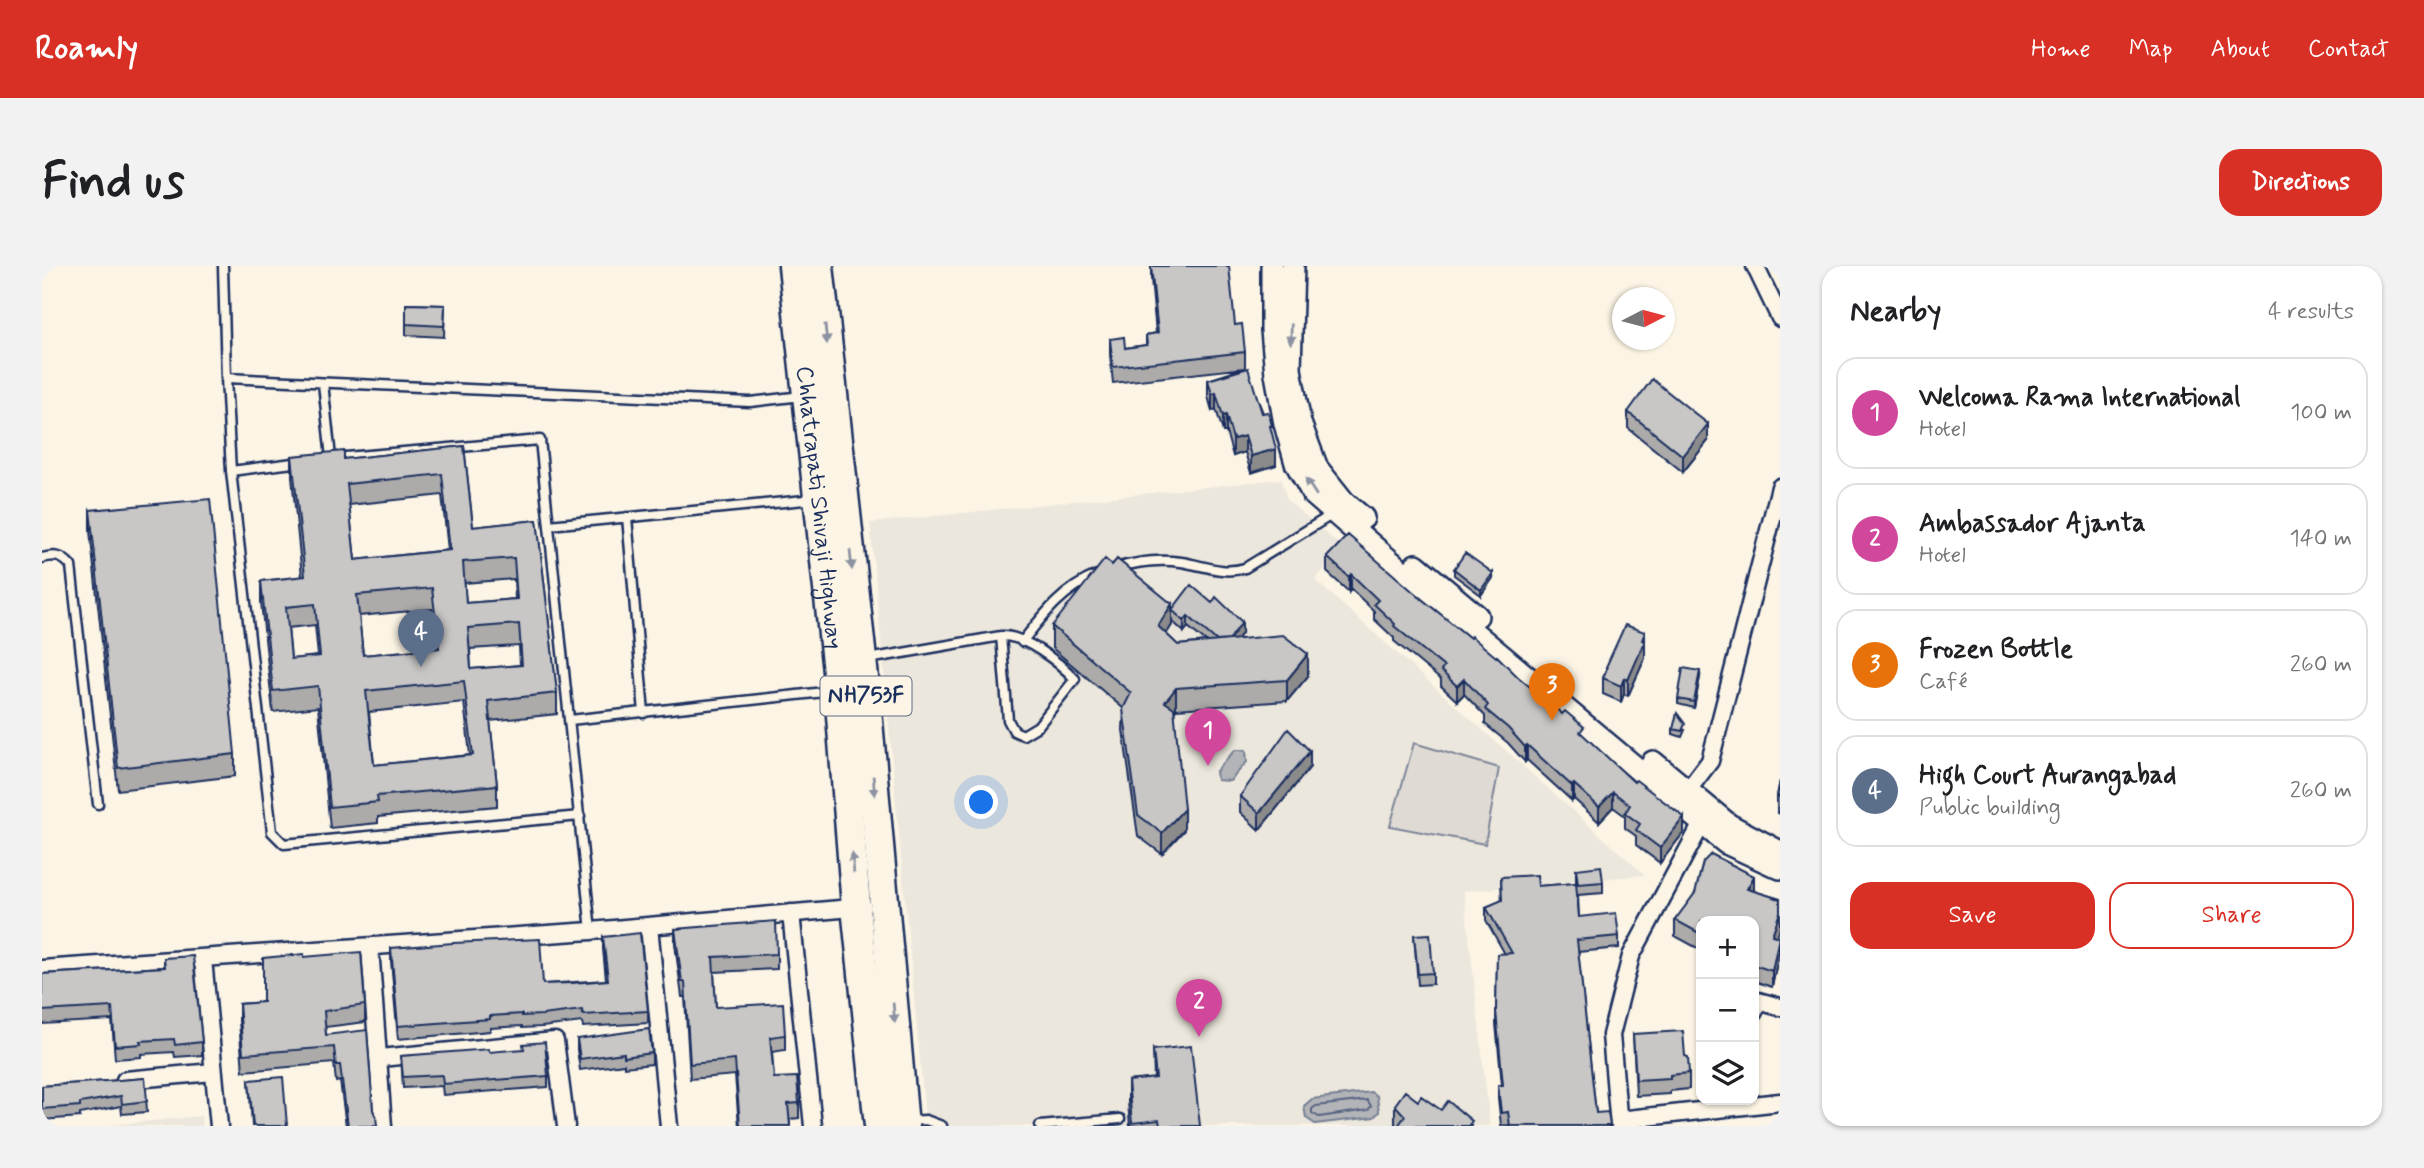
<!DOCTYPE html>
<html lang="en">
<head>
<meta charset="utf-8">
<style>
	body { margin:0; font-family:Mynerve,sans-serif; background:#f2f2f2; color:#202124 }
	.controls { position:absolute; right:21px; bottom:21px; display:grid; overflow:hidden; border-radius:14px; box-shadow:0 2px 5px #0004 }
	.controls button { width:63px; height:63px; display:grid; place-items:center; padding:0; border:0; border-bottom:2px solid #e0e0e0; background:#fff; color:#202124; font:35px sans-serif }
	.compass { position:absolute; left:1570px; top:21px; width:63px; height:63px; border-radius:50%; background:#fff; box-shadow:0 2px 5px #0004; rotate:84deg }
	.you { position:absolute; left:940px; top:537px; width:24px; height:24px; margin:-18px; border:5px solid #fff; border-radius:50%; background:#1a73e8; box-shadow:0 0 0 10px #1a73e833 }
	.badge { display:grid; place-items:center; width:46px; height:46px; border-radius:50%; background:#d93025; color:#fff; font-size:23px; font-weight:700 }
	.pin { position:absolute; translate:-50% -58px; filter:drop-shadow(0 2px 4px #0008) }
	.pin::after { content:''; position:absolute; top:37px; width:24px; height:21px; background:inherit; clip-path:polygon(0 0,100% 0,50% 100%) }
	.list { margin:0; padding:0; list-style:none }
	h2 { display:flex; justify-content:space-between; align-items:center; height:91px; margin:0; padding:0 28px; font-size:30px }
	h2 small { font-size:23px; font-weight:400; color:#757577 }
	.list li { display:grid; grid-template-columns:46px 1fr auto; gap:21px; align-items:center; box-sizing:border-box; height:112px; margin:0 14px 14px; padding:0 14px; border:2px solid #e0e0e0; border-radius:21px }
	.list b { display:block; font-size:26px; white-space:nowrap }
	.list p { margin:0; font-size:23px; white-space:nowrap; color:#757577 }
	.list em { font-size:23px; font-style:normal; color:#757577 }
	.actions { display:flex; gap:14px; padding:21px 28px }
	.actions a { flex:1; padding:16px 0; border:2px solid #d93025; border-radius:21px; text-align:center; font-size:24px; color:#d93025 }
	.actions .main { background:#d93025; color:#fff }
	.icon { flex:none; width:38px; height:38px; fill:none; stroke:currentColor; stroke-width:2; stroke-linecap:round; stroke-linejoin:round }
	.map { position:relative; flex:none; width:1738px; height:860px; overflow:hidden; border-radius:21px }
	header { display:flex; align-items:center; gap:42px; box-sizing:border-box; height:98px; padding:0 35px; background:#d93025; color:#fff }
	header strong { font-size:33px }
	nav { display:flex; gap:38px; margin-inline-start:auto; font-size:24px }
	.intro { display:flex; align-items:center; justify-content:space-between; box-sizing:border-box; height:168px; padding:0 42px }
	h1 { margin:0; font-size:49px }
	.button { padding:18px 32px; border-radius:21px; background:#d93025; color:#fff; font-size:24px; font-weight:700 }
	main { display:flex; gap:42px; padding:0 42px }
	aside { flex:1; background:#fff; border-radius:21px; box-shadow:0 2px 5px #0004 }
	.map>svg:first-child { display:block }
	.built { fill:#ece7dc }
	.green { fill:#dfdbd4; stroke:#7d8599; stroke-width:2 }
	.water { fill:#b2b4b8; stroke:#767f94; stroke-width:2 }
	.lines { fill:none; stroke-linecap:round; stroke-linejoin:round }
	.shore { stroke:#576482; stroke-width:2 }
	.service-casing { stroke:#1b2f5e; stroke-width:13 }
	.minor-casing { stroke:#1b2f5e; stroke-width:21 }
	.tertiary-casing { stroke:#1b2f5e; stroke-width:26 }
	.trunk-casing { stroke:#1b2f5e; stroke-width:33 }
	.service { stroke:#fcf5e5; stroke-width:8 }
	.minor { stroke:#fcf5e5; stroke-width:16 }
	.tertiary { stroke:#fcf5e5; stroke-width:21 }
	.trunk { stroke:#fcf5e5; stroke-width:28 }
	.wall { fill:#acabaa; stroke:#1b2f5e; stroke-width:2; fill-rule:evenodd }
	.shaded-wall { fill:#8c8b8b; stroke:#1b2f5e; stroke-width:2 }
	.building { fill:#c8c7c6; stroke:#1b2f5e; stroke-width:2; fill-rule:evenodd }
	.oneway { fill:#8c92a2 }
	.labels { text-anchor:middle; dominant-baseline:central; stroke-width:5; stroke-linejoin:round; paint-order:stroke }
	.shield { fill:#fcf5e5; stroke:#5e6a86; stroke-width:2 }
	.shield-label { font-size:23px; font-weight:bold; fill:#1b2f5e }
	.street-label { font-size:24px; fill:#1b2f5e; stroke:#fcf5e5 }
</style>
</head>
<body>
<header>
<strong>Roamly</strong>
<nav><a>Home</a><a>Map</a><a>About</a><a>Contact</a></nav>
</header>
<div class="intro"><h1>Find us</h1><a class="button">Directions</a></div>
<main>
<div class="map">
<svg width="1738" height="860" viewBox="0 0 1738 860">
	<rect width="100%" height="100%" fill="#fcf5e5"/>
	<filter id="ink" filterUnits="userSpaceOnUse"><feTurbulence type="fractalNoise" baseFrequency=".0143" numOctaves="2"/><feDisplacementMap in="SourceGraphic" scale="14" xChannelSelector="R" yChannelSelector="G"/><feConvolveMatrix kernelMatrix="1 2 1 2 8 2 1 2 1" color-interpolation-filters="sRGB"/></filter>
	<g filter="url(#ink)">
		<path class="built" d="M1239 213 1245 234 1301 282 1273 314 1603 609 1422 625 1448 860H884L828 257Z
			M159 850 160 860H59Z"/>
		<path class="green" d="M1372 477 1457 502 1443 578 1348 560Z"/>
		<path class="water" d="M1193 484H1204L1205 496 1188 515 1175 514 1174 505Z
			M1329 826 1335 830 1337 846 1332 851 1273 858 1264 852 1262 840 1270 833Z"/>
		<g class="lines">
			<path class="shore" d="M1325 834 1329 840 1326 844 1277 851 1270 847V843L1274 840Z"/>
			<g class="service-casing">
				<path id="service" d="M181 0 184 112 708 136 760 130
					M184 112 189 205 230 566 242 578 538 550
					M281 117 289 192
					M292 192 498 174 549 665
					M189 205 259 196
					M585 251 602 447
					M507 259 773 233
					M0 292C13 289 20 289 29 300L56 538
					M1074 302C1094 296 1118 293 1139 296 1161 299 1180 309 1203 302L1291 248
					M980 376C1002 348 1021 323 1055 309
					M826 393 959 370C981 368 1018 397 1033 413L996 460 981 469 972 465 966 454 959 370
					M528 454 791 425
					M866 855 884 854 900 860
					M998 860 1078 853"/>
			</g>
			<g class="minor-casing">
				<path id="minor" d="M1713 0 1738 52
					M1644 535 1646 524 1668 495 1738 221
					M749 647 771 860
					M607 660 627 860
					M328 681 341 860
					M161 693 177 860
					M0 703 549 665 821 641
					M1712 746 1716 735 1738 741
					M338 792 513 775 524 860
					M83 814 171 806
					M1577 854 1738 836
					M1577 860 1569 769 1589 690 1665 548"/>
			</g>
			<g class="tertiary-casing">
				<path id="tertiary" d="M1230 0V64L1234 108 1243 158 1254 197 1271 228 1393 334 1684 577 1738 602
					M1251 0 1248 103 1258 157 1275 202 1302 236 1321 252
					M1374 299 1435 350
					M1611 496 1687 559 1738 586"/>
			</g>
			<g class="trunk-casing">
				<g id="trunk">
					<path id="s1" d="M751 0 797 424 814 641 837 860"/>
					<path d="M777 0 823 421 862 860"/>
				</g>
			</g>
			<use href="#service" class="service"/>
			<use href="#minor" class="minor"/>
			<use href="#tertiary" class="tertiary"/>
			<use href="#trunk" class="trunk"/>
		</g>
		<path class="wall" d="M1109 0 1193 59 1203 86V102L1230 169 1234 199 1209 207 1203 186 1191 190 1184 166H1181L1174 143 1170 145 1166 130V114L1203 102 1071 117 1068 89V73L1083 82 1104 79V69L1114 67 1109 13Z
			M364 38 403 39 402 71 364 69Z
			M1586 146 1666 175 1641 206 1586 162Z
			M422 180 431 261 495 254 515 427V448L448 455 455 519V540L336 551V557L288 562 276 441 231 446 219 336V315L260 311 250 211V190L302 193ZM400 229 406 284 313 294 307 239ZM472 313 473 333 424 337 422 317ZM390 343 394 382 321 389 317 350ZM273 359 276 390 249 393 246 362ZM477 380 478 399 429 403 428 383ZM422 436 428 489 332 499 327 446Z
			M48 244 193 488V510L76 524 48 265Z
			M1285 291 1376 330 1476 411 1542 470 1642 566 1618 597 1594 579V570L1583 562V550L1571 541 1557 556 1532 533 1530 535 1485 494 1483 496 1466 477 1443 458V450L1422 428 1415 435 1399 420V414L1352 375V372L1332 353V345L1309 323 1307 326 1285 306Z
			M1070 299 1130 344 1200 367 1196 373 1266 410 1245 435 1134 443 1132 446 1142 564 1120 588 1096 570 1081 464 1082 443 1010 382V360ZM1130 355 1142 366 1146 361 1164 376 1136 379 1124 368 1130 359Z
			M1412 303 1451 312 1439 329 1412 309Z
			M1603 366V392L1586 430 1582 428 1579 436 1561 428V412L1564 406V401Z
			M1658 411 1652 442 1636 438V433Z
			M1631 463 1643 464 1640 471 1631 468Z
			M1268 501 1217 564 1198 546V530Z
			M1738 515V548L1735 547V530Z
			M1534 603 1561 616V627L1536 629 1537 651 1577 670V682L1536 686 1554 847 1568 860 1459 859 1456 832V819H1460L1454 758 1455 688H1463L1444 654V641L1460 635 1459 611 1496 620 1534 617Z
			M1712 625 1738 633V662L1735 670 1737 686 1730 721 1712 715V655H1659V684L1633 670V654Z
			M633 663 735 688V703L672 706 674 741 743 769V784L730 786 732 812 757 837V852L748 853V860H697L693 809 648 813 643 731H640L633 678Z
			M1372 669 1391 707V718L1376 719Z
			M561 671 606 745V757L541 761 540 756 500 761 480 762V760L448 762V765L356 773 349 695V682L501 718 564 714 561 683Z
			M262 691 323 739V756L283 761 284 769 331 844 335 860H304L298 815 294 816 292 797 201 805 197 755V738L221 736Z
			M122 692 160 776V789L133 791 132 786 99 788V791L73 793 70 754 0 758V708L122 701Z
			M1591 768 1643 790 1647 807V823L1628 825V828L1594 830Z
			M535 773 610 787V798L582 801V798L538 804 535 784Z
			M1111 784 1158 860H1088L1086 836V815L1112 813Z
			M447 786 506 810V821L401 829 400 820 361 822 359 790Z
			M103 812 105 846 80 848 79 840 38 848V851L0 854V820Z
			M207 814 245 860H210Z
			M1376 835 1399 844 1430 860H1353V839Z"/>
		<path class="shaded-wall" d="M1174 127V143L1170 145V128Z
			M1184 149V166H1181V150Z
			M1666 158V175L1641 206V190Z
			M1203 170V186L1191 190V173Z
			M1234 183V199L1209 207V190Z
			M1451 307V312L1439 329V324Z
			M1309 308V323L1307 326V311Z
			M1130 338V359L1116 382V360Z
			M1146 350V361L1142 366V355Z
			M1200 356V367L1182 392V381Z
			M1603 366V392L1586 430V414Z
			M1266 388V410L1245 435V414Z
			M1658 405V411L1652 442V436Z
			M1582 412V428L1579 436V420Z
			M1422 413V428L1415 435V420Z
			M1134 422V443L1123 458V436Z
			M1485 479V494L1483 496V481Z
			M1268 485V501L1217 564V547Z
			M1532 518V533L1530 535V520Z
			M1571 526V541L1557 556V541Z
			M1142 543V564L1120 588V567Z
			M1642 551V566L1618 597V582Z
			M1712 610V625L1705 623Z
			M1738 646V662L1730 684V669Z
			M1737 671V686L1730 721V705Z"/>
		<path class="building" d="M1109 0H1187L1193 59 1200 58 1203 86 1071 101 1068 73 1082 71 1083 82 1105 79 1104 69 1116 67Z
			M364 38 403 39 402 60 364 58Z
			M1206 102 1220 147 1226 146 1230 160H1228L1234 183 1209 190 1203 170 1191 173 1184 149 1181 150 1174 127 1170 128 1166 114Z
			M1610 113 1666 158 1641 190 1586 146Z
			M422 180 431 261 495 254 515 427 446 435 455 519 335 530 336 536 288 541 276 420 231 425 219 315 263 310 250 190 302 185V193ZM400 208 408 284 313 294 305 218ZM472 292 475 333 424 337 421 296ZM390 322 397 382 321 389 315 329ZM273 338 278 390 249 393 244 341ZM477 358 480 399 429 403 426 362ZM422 415 431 489 332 499 324 425Z
			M168 233 193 488 76 502 48 244Z
			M1306 269 1376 330 1428 372 1429 370 1454 391 1455 390 1476 411 1498 429 1499 428 1520 448 1523 445 1542 461 1538 466 1592 516 1594 514 1642 551 1618 582 1594 564 1598 558 1583 547 1588 539 1571 526 1557 541 1532 518 1530 520 1485 479 1483 481 1466 462 1443 443 1446 439 1422 413 1415 420 1399 405 1402 401 1352 360 1353 358 1332 338 1336 334 1309 308 1307 311 1285 291Z
			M1423 287 1451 307 1439 324 1412 303Z
			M1063 293 1070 299 1075 293 1130 338 1116 360 1136 379 1241 369 1266 388 1245 414 1134 422 1123 436 1132 442 1142 543 1120 567 1096 549 1081 443 1089 427 1010 360Z
			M1149 319 1170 337 1174 331 1200 356 1187 374 1175 375 1146 350 1142 355 1130 344Z
			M1583 359 1603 366 1600 374 1603 375 1586 414 1582 412 1579 420 1561 412 1565 402 1564 401Z
			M1641 402 1658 405 1652 436 1636 433Z
			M1635 447 1643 458 1640 465 1631 463Z
			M1246 463 1268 485 1217 547 1198 530Z
			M1738 515V531L1735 530Z
			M1669 588 1712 610 1705 623 1738 633V646L1730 669 1737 671 1730 705 1712 699V655H1659V668L1633 654 1653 627 1661 596Z
			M1559 600 1561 616 1536 618 1534 603Z
			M1495 609 1496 620 1534 617 1537 651 1574 647 1577 670 1535 674 1554 847 1566 846 1568 860H1468L1466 846 1459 847 1456 819H1461L1454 745 1455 688 1470 687 1444 641 1460 634 1459 611Z
			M734 655 735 688 671 691 674 741 741 737 743 769 728 771 732 812 755 811 757 837 746 838 748 860H698L693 794 648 798 643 716H640L633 663Z
			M598 667 606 745 541 749 540 744 500 749 480 750V748L448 750V753L356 760 349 682 411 677 498 673 501 718 530 717 566 714 561 671Z
			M1388 668 1391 707 1376 708 1372 669Z
			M319 686 323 739 282 745 284 769 325 764 331 844 334 851 335 860H306L298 799H294L292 781 201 788 197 738 221 736V692L262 688V691Z
			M151 690 160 776 133 779 132 773 98 775 99 778 73 780 70 741 0 745V708L123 701 122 692Z
			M607 763 610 787 582 791V787L538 793 535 773Z
			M1641 765 1643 790 1646 791 1647 807 1628 809V812L1594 814 1591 768Z
			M503 776 506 810 401 818 400 809 361 811 359 790 447 783V786L482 783 481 778Z
			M1149 780 1158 860H1118L1117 854 1090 857 1086 815 1114 812 1111 784Z
			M241 811 245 860H211L207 814Z
			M103 812 105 835 80 838 79 830 38 837V840L0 843V820Z
			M1363 825 1376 835 1379 830 1399 844 1406 835 1430 855 1426 860H1356L1363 850 1353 839Z"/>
		<defs><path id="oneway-solid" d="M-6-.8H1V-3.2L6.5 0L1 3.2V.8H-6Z" transform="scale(1.75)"/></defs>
		<g class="oneway">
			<use href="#oneway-solid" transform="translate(784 68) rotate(84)"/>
			<use href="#oneway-solid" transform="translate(1249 68) rotate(92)"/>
			<use href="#oneway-solid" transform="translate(1269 221) rotate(-123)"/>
			<use href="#oneway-solid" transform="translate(809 294) rotate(84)"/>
			<use href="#oneway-solid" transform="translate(832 520) rotate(85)"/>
			<use href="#oneway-solid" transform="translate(811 597) rotate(-95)"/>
			<use href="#oneway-solid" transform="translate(852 747) rotate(85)"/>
		</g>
	</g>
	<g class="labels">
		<rect class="shield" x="778.5" y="410.5" width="91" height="39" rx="5"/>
		<g class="shield-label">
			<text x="824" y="430">NH753F</text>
		</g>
		<g class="street-label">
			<text stroke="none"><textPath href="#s1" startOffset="243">Chhatrapati Shivaji Highway</textPath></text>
		</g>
	</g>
</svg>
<div class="controls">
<button>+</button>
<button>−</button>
<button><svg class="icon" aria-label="layers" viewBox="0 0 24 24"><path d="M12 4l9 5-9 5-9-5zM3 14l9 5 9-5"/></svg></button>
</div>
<svg class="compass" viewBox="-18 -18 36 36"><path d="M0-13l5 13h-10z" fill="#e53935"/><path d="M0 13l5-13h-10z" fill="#757577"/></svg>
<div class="you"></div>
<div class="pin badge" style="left:1166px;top:500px;background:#d1479c">1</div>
<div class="pin badge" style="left:1157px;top:771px;background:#d1479c">2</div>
<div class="pin badge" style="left:1510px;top:455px;background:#e8710a">3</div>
<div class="pin badge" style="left:379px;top:401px;background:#5c6f8a">4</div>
</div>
<aside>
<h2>Nearby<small>4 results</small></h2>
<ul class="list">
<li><span class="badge" style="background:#d1479c">1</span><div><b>Welcoma Rama International</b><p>Hotel</p></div><em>100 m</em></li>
<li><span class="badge" style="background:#d1479c">2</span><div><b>Ambassador Ajanta</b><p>Hotel</p></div><em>140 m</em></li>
<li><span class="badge" style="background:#e8710a">3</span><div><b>Frozen Bottle</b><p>Café</p></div><em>260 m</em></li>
<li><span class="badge" style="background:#5c6f8a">4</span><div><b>High Court Aurangabad</b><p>Public building</p></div><em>260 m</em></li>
</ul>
<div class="actions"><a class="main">Save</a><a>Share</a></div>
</aside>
</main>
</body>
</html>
